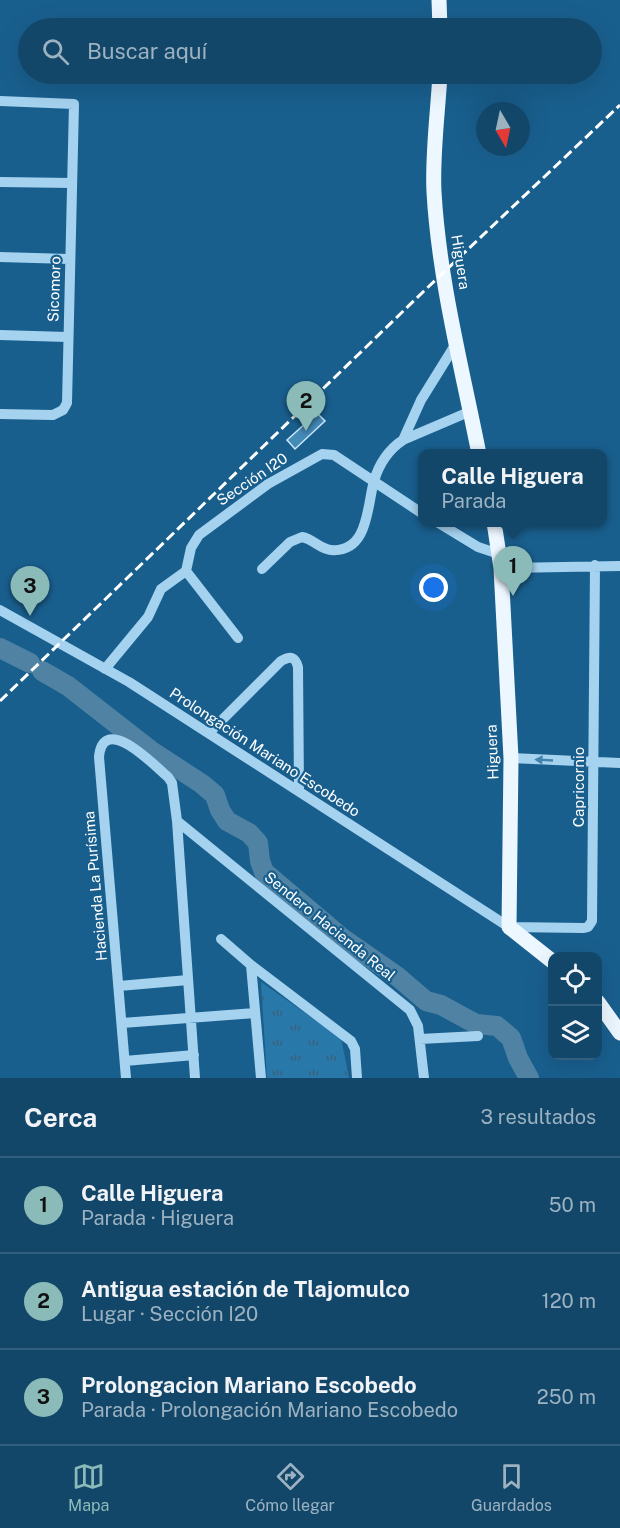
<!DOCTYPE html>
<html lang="es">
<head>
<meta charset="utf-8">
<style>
	body { margin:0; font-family:"Public Sans",sans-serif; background:#1c4e70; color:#f1f3f6 }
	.controls { position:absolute; right:18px; bottom:18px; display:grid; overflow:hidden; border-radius:12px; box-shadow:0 6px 24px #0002 }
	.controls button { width:54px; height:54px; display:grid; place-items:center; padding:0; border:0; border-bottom:2px solid #325f7e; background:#13476a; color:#f1f3f6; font:30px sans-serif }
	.compass { position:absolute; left:476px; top:102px; width:54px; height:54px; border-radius:50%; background:#13476a; box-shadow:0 6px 24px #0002; rotate:171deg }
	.you { position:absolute; left:434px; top:588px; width:21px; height:21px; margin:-15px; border:4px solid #fff; border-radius:50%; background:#1a73e8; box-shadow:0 0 0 9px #1a73e833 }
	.badge { display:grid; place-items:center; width:39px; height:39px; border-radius:50%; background:#8bbbb9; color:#111; font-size:20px; font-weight:700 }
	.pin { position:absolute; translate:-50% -50px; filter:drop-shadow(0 2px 3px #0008) }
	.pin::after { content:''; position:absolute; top:32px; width:21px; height:18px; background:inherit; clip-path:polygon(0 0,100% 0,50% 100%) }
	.popup { position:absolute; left:418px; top:449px; width:189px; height:78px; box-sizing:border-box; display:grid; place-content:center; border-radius:12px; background:#13476a; filter:drop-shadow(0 2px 4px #0005); font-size:20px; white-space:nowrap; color:#9db2c1 }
	.popup b { font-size:22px; color:#f1f3f6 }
	.popup::after { content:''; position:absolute; left:50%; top:100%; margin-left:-12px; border:12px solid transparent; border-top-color:#13476a }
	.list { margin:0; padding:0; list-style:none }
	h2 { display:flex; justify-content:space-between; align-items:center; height:78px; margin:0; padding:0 24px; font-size:26px }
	h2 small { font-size:20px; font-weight:400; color:#9db2c1 }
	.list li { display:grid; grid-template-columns:39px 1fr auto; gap:18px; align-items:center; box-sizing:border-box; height:96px; padding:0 24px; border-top:2px solid #325f7e }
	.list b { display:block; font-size:22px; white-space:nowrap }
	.list p { margin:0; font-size:20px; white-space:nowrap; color:#9db2c1 }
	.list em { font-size:20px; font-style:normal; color:#9db2c1 }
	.icon { flex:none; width:33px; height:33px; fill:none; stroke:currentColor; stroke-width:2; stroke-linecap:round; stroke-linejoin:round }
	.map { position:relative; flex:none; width:620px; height:1078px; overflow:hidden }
	.search { position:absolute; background:#13476a; box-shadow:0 6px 24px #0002; left:18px; right:18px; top:18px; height:66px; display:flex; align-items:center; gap:15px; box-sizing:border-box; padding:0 21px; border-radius:33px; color:#9db2c1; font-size:22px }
	.sheet { height:366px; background:#13476a }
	nav { display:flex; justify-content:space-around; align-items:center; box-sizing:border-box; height:84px; border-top:2px solid #325f7e; background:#13476a; font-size:16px; color:#9db2c1 }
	nav a { display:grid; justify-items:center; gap:3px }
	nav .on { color:#8bbbb9 }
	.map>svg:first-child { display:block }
	.park { fill:url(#park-tufts) }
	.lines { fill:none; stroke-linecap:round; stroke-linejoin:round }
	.river { stroke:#5082a3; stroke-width:20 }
	.building { fill:#458bb8; stroke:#cbe8fa; stroke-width:1.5 }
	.minor { stroke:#a5d2ef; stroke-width:10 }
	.major { stroke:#edf7ff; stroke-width:15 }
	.rail { stroke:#fff; stroke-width:3; stroke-dasharray:10 4.5; stroke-linecap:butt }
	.oneway { fill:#4382ab }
	.labels { text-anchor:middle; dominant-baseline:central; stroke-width:4.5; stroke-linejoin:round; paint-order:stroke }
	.street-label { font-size:15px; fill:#fff; stroke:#195f8e }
</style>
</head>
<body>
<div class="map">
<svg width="620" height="1078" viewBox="0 0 620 1078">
	<defs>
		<pattern id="park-tufts" width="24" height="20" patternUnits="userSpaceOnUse" patternTransform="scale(1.5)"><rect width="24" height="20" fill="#2878aa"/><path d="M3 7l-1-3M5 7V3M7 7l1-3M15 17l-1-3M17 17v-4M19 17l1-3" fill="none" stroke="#3a627b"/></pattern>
	</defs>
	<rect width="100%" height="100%" fill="#195f8e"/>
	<path class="park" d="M261 982 341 1038 349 1078H267Z"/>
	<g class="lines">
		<path class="river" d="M0 648 30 663
			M42 671 68 686 150 750 202 784 215 795 220 810 227 821 249 833 258 843 260 861 264 872 342 938 398 977 426 1001 441 1005 476 1024 497 1026 511 1038 518 1058 529 1078"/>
	</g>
	<path class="building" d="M317 413 325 421 295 449 287 440Z"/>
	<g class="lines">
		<path class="minor" d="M0 101 74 104 67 403 63 410 53 415 0 414
			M0 182 72 183
			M0 257 69 259
			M0 335 67 337
			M403 440 421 400 457 342
			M437 522 478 547 499 554
			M501 568 620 566
			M262 569 290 542 302 537C313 539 320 549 331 550 369 553 367 505 374 481 379 464 388 450 403 440L471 411
			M186 571 238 638
			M0 610 129 682 509 927 584 928 588 927 592 921 595 565
			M105 669 148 617 161 589 186 571 191 548 199 535 268 484 322 454 334 455 423 514
			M209 733 281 661C290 656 295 656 298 667L299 791
			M511 758 620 763
			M177 821 410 1010 418 1026 424 1078
			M221 939 251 965 351 1041 355 1049 357 1078
			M251 965 261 1078
			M119 986 188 980
			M122 1023 255 1013
			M420 1039 478 1036
			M125 1061 194 1055
			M126 1078 99 757C103 712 154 765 168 777L172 783 177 821 195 1078"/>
		<path class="major" d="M439 0 440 28
			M440 74C438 111 432 156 434 192 439 280 462 368 479 454
			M494 522 501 568 511 758 509 927 552 961
			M598 1002 620 1033"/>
		<path class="rail" d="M0 701 424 291 620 105"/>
	</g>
	<defs><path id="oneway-solid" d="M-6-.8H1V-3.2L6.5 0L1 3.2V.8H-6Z" transform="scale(1.5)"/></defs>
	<use class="oneway" href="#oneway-solid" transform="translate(544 760) rotate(-177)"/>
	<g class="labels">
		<g class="street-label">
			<text transform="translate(461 262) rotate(81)">Higuera</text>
			<text transform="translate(54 289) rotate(-88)">Sicomoro</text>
			<text transform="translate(252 479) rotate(-34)">Sección I20</text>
			<text transform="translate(265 752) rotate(33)">Prolongación Mariano Escobedo</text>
			<text transform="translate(492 752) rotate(-92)">Higuera</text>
			<text transform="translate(578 787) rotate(-90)">Capricornio</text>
			<text transform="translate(95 886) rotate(-95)">Hacienda La Purísima</text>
			<text transform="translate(330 926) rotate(39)">Sendero Hacienda Real</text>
		</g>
	</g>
</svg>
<div class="controls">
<button><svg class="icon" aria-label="locate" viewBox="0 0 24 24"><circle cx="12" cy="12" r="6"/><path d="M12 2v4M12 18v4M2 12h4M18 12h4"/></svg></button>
<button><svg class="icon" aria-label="layers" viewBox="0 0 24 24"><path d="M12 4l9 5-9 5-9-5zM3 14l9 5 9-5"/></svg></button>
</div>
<svg class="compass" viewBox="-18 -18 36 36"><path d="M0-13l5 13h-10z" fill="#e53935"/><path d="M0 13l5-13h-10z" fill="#9db2c1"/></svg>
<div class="you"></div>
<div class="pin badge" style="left:513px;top:596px">1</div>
<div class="popup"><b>Calle Higuera</b>Parada</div>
<div class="pin badge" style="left:306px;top:431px">2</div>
<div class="pin badge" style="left:30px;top:616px">3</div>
<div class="search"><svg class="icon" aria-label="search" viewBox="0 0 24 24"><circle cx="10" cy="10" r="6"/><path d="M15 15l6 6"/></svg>Buscar aquí</div>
</div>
<section class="sheet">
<h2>Cerca<small>3 resultados</small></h2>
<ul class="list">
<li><span class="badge">1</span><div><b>Calle Higuera</b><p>Parada · Higuera</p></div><em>50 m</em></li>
<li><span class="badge">2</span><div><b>Antigua estación de Tlajomulco</b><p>Lugar · Sección I20</p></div><em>120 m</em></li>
<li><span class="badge">3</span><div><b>Prolongacion Mariano Escobedo</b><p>Parada · Prolongación Mariano Escobedo</p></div><em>250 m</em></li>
</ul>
</section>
<nav>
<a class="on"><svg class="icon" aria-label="map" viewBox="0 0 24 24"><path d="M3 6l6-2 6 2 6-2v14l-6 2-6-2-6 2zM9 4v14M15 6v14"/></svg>Mapa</a>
<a><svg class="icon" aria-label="directions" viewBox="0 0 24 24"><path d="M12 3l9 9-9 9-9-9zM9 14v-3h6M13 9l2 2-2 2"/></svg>Cómo llegar</a>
<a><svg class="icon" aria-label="saved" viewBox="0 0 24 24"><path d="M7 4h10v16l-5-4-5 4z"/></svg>Guardados</a>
</nav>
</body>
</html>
